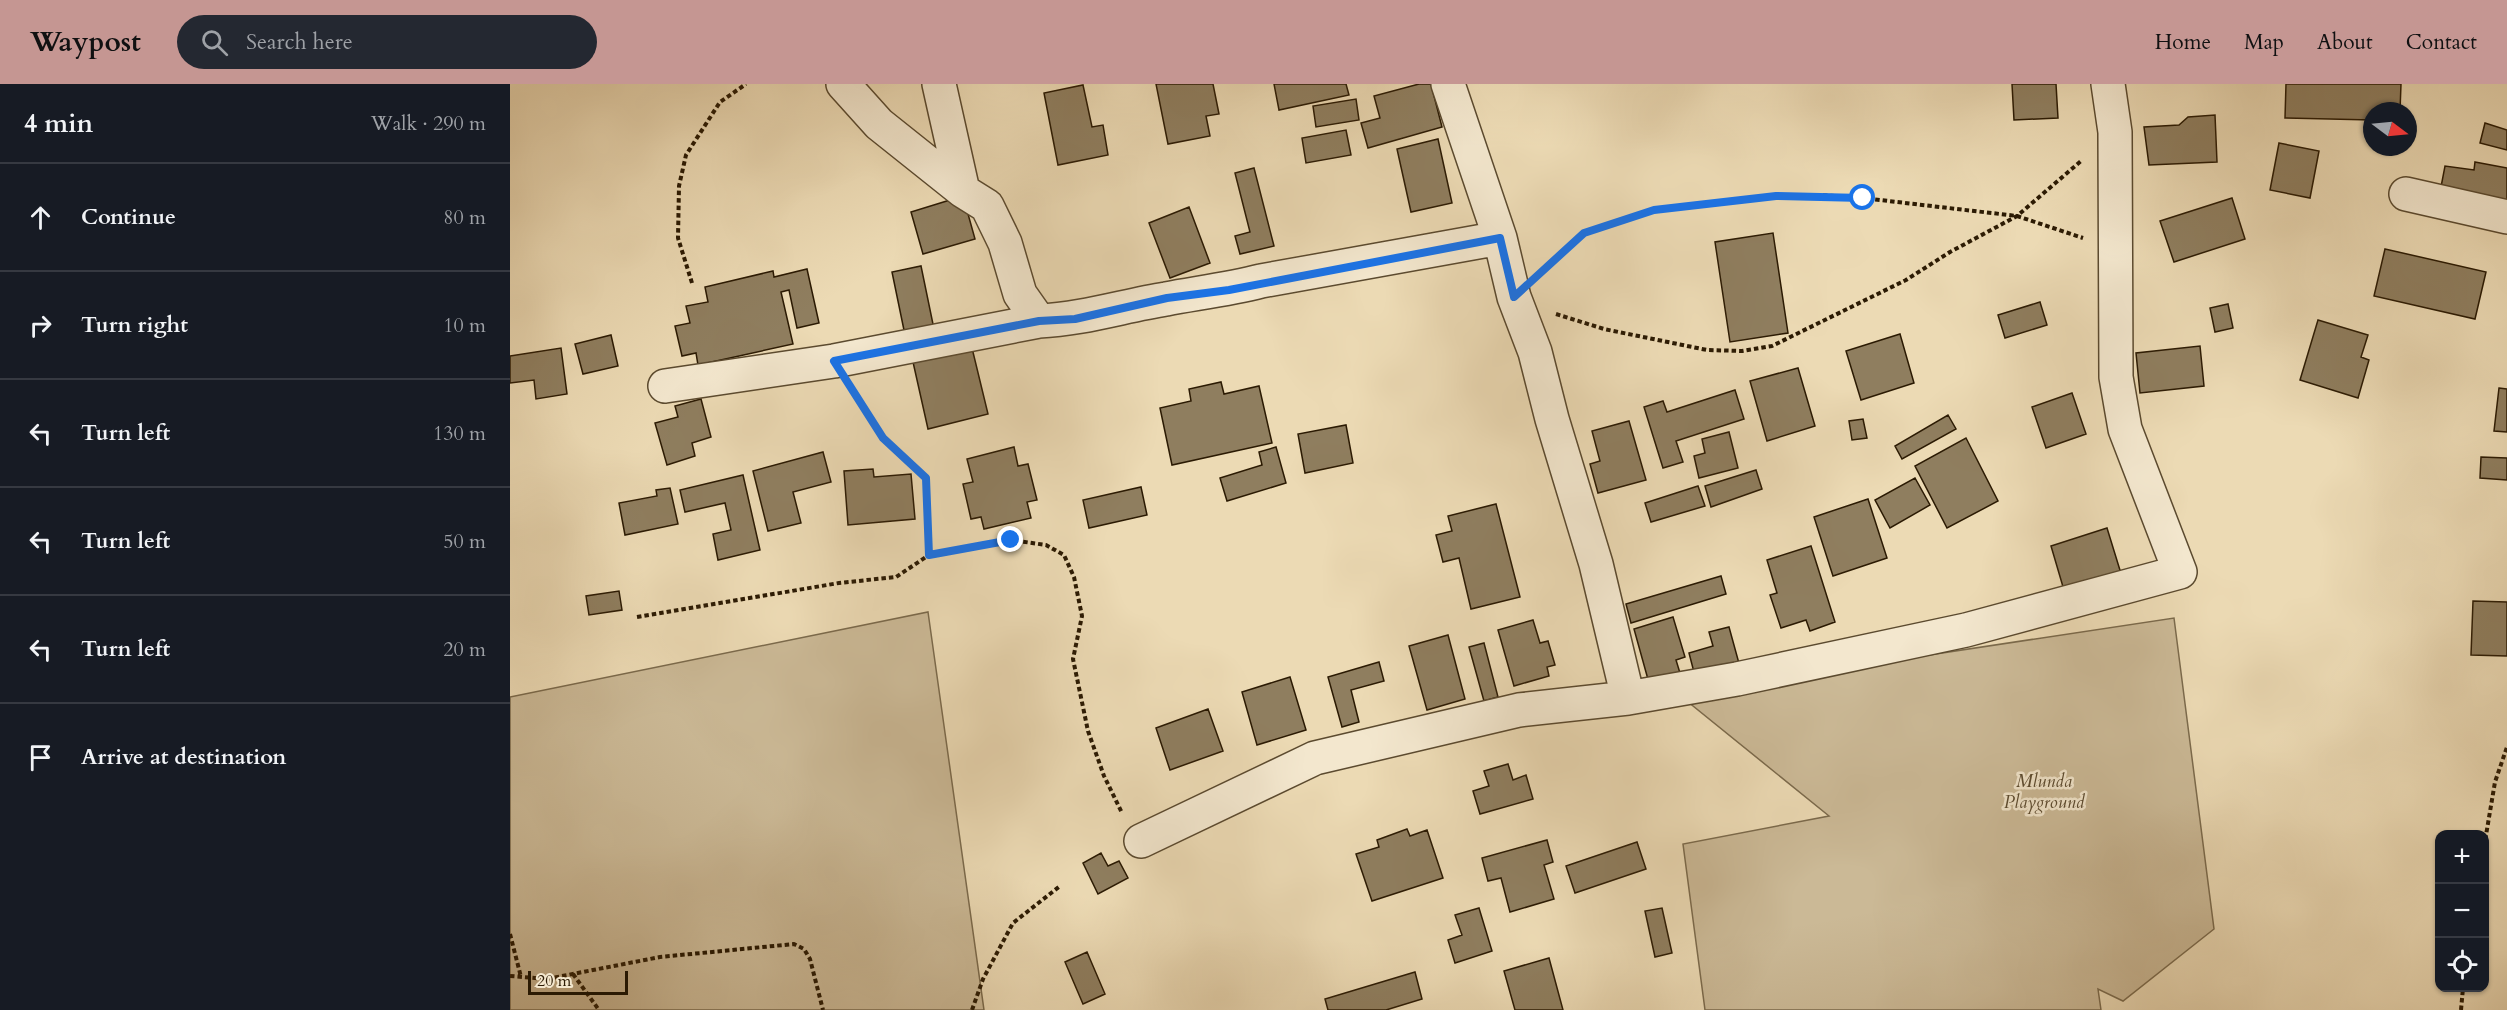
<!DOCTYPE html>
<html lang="en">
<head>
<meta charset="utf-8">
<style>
	body { margin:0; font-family:Cardo,serif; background:#242831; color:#f1f3f6 }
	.controls { position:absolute; right:18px; bottom:18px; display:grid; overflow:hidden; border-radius:12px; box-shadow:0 2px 4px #0004 }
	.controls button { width:54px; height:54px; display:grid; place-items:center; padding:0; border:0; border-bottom:2px solid #363941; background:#171b24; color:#f1f3f6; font:30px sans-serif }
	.compass { position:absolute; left:1853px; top:18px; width:54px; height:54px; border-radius:50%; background:#171b24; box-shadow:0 2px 4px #0004; rotate:106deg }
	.scale { position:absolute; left:18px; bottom:15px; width:100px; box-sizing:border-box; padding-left:6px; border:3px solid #2b1a03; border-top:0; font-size:16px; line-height:21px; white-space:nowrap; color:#2b1a03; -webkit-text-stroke:4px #f3e7ce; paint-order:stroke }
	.stop { position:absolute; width:18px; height:18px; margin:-14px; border:4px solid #1a73e8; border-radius:50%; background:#fff }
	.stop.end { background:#1a73e8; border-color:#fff; box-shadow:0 2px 6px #0008 }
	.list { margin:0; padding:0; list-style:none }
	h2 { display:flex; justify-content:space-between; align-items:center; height:78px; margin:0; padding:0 24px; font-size:26px }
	h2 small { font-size:20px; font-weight:400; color:#9ea1a6 }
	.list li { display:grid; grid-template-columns:39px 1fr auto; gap:18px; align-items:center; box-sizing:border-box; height:108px; padding:0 24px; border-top:2px solid #363941 }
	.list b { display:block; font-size:22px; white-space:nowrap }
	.list em { font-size:20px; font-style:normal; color:#9ea1a6 }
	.icon { flex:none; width:33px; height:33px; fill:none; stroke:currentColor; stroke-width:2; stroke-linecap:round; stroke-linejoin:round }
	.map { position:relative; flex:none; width:1997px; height:926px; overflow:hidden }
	header { display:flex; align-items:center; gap:36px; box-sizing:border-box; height:84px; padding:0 30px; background:#c59692; color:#111 }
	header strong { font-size:28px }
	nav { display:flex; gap:33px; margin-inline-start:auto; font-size:21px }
	.search { width:420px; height:54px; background:#242831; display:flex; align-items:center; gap:15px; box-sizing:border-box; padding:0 21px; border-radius:33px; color:#9ea1a6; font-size:22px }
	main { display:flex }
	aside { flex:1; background:#171b24 }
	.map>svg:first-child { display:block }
	.green { fill:#cbb996; stroke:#7b6a4c; stroke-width:1.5 }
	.building { fill:#8f7e5f; stroke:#2b1a03; stroke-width:1.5 }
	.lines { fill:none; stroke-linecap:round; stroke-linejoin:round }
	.minor-casing { stroke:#5b4a2f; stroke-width:36 }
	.path { stroke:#2b1a03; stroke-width:4; stroke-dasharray:4.5 3; stroke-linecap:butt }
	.minor { stroke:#f3e7ce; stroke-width:33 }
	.route { stroke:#1a73e8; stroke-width:8 }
	.labels { text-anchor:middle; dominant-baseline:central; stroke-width:5; stroke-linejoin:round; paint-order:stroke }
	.park-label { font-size:18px; font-style:italic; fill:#5b4a2f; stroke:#f3e7ce }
</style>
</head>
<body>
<header>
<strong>Waypost</strong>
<div class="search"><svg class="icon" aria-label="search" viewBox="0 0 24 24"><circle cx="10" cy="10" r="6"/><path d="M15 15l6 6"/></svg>Search here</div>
<nav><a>Home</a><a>Map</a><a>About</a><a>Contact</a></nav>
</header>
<main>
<aside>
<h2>4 min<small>Walk · 290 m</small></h2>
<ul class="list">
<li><svg class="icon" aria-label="ahead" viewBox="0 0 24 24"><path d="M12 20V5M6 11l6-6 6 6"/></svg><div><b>Continue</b></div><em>80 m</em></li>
<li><svg class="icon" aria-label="right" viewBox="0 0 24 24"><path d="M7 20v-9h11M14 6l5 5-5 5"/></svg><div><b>Turn right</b></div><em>10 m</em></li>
<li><svg class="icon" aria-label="left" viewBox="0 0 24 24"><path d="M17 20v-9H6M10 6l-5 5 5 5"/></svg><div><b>Turn left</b></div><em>130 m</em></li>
<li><svg class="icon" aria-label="left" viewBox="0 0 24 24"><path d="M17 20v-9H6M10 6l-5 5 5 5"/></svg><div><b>Turn left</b></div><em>50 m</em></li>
<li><svg class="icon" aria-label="left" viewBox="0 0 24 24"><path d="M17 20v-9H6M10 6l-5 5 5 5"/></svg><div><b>Turn left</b></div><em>20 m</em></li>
<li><svg class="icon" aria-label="arrive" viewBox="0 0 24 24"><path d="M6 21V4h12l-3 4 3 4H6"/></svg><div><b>Arrive at destination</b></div></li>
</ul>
</aside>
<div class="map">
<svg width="1997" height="926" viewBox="0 0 1997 926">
	<rect width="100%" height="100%" fill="#ecdab4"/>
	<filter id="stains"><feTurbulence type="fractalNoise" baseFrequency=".00333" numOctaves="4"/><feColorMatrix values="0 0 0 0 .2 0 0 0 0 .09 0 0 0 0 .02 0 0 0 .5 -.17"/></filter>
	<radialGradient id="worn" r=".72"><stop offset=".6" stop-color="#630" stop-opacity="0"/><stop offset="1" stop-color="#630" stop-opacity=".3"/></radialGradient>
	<path class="green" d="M418 528 474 926H0V613Z
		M1664 534 1704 845 1613 917 1588 905 1591 926H1195L1173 760 1319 732 1167 609Z"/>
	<path class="building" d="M646 0H703L709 30 696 32 700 52 658 60Z
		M764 0H836L839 11 769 26Z
		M909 0H921L932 43 858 64 851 39 870 34 864 12Z
		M1502 0H1546L1548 34 1504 36Z
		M1776 0H1891L1890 27H1862V36L1775 34Z
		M573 1 582 43 593 41 598 71 548 81 534 9Z
		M846 15 849 36 806 43 803 22Z
		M1705 31 1707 78 1639 81 1634 43 1669 41 1678 33Z
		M1975 39 1997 46V66L1970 59Z
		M836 46 841 71 796 79 792 54Z
		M928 55 942 119 901 128 887 65Z
		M1769 59 1809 67 1800 114 1760 106Z
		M1965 78 1997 84V116L1930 108 1935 82 1964 86Z
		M744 84 764 162 730 170 725 152 740 148 725 89Z
		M453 112 465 155 413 170 401 128Z
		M1722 114 1735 155 1664 178 1650 137Z
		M679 123 700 179 660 194 639 139Z
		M1263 149 1278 249 1220 258 1205 158Z
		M1875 165 1976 188 1965 235 1864 212Z
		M411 182 424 245 395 251 382 188Z
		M297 185 309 239 287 244 279 206 271 208 283 260 188 281 186 269 172 272 165 242 180 239 176 222 198 218 195 203 263 187 264 193Z
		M1530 218 1537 241 1495 254 1488 231Z
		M1718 220 1723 244 1705 248 1700 224Z
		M1808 236 1858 251 1851 273 1859 276 1848 314 1790 296Z
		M1390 250 1404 299 1351 316 1336 267Z
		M101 251 108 282 73 290 65 260Z
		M1690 262 1694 302 1630 309 1626 269Z
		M51 264 57 310 26 315 24 296 0 299V272Z
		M462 264 478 330 418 345 403 278Z
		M1288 284 1305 342 1257 357 1240 297Z
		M711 298 714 310 749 302 762 359 662 381 650 324 681 317 679 305Z
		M1989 304 1997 305V348L1984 347Z
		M1225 306 1234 335 1166 357 1173 378 1153 384 1134 323 1153 317 1157 328Z
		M1562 309 1576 350 1536 364 1522 323Z
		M191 315 201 353 182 359 185 372 157 381 145 339 168 333 165 322Z
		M1438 331 1446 345 1392 375 1385 362Z
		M1353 335 1357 354 1342 356 1339 337Z
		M1119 337 1136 396 1088 409 1080 380 1090 377 1082 347Z
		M836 341 843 379 795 389 788 350Z
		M1219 348 1228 384 1189 394 1184 372 1195 369 1192 355Z
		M1456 354 1488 417 1437 444 1405 382Z
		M504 363 508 382 518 380 527 416 517 418 521 434 474 445 471 433 461 435 453 400 463 398 457 375Z
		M766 363 776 399 717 417 710 394 752 381 749 368Z
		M313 368 321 398 283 408 291 439 258 447 243 387Z
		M1971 373 1997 374V396L1970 394Z
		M363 385 364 393 401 390 405 435 338 441 334 387Z
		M1246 386 1252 405 1201 423 1195 402Z
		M233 391 250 466 208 476 203 450 221 446 215 419 175 428 170 406Z
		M1405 394 1420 421 1380 444 1365 416Z
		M1188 402 1195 422 1141 438 1135 419Z
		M631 403 637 431 579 444 573 416Z
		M160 404 168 440 115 451 109 419 147 412 146 406Z
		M1358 415 1377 474 1323 492 1304 433Z
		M986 420 1010 513 961 525 949 474 933 478 926 451 942 447 938 432Z
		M1597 444 1613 496 1556 513 1541 462Z
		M1301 462 1325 538 1300 547 1296 536 1271 544 1260 511 1267 509 1257 476Z
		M1211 492 1216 510 1121 539 1116 520Z
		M109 507 112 526 79 531 76 512Z
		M1963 517 1997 518V572L1961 571Z
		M1163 533 1175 573 1166 576 1170 589 1139 599 1124 545Z
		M1023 536 1030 559 1038 557 1045 581 1037 583 1039 592 1004 602 988 546Z
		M1219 543 1230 583 1186 596 1179 569 1203 562 1199 548Z
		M938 551 955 615 917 626 899 562Z
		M974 559 988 613 974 617 959 563Z
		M869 578 874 597 841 606 849 638 832 643 818 593Z
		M780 593 796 646 747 661 732 608Z
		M698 625 713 667 660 686 646 644Z
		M998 680 1003 696 1016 691 1023 715 970 730 963 707 979 702 974 687Z
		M897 745 900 752 917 746 933 794 862 817 846 770 869 763 867 756Z
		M1037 756 1043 778 1034 781 1044 815 1000 828 991 794 978 797 972 774Z
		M1127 758 1136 785 1065 809 1056 782Z
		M591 769 598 782 609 777 618 794 588 810 573 779Z
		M969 824 982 867 945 879 938 856 952 851 945 831Z
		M1152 824 1162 869 1145 873 1135 827Z
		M577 868 595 910 573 920 555 878Z
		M1039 874 1053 926H1005L994 887Z
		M905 888 912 915 876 926H818L815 915Z"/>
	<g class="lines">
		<g class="minor-casing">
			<path id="minor" d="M333 0 369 40 453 107 477 122 495 159 510 210 529 237C573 235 613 222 656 215 688 209 720 205 751 197L990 154
				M429 0 453 107
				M938 0 990 154 1004 213 1025 268 1042 335 1086 480 1118 614
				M1896 110 1997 133
				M155 302 324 277 529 237
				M631 757 805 674 1009 626 1118 614 1227 595 1456 546 1670 488 1615 345 1606 293 1605 48 1598 0"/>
		</g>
		<path class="path" d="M1032 187 1074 149 1144 126 1266 112 1311 111 1353 114 1507 132 1573 154
			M182 199 168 154 169 102 176 71 210 18 236 0
			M1046 230 1094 245 1197 266 1232 267 1262 262 1396 196 1440 168 1507 132 1571 77
			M344 308 373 354 416 394 419 471
			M127 533 329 499 386 493 419 471 501 456 536 461 554 471 564 493 572 532 563 575 578 647 594 692 612 729
			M1974 763 1985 698 1997 663
			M0 850 11 893
			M63 890 89 926
			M0 892 37 895 150 873 284 860 294 865 300 875 313 926
			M462 926 473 895 503 839 550 802
			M1951 926 1953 904"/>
		<use href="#minor" class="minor"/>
	</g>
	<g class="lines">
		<path class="route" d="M501 456 419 471 416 394 373 354 324 277 529 237 565 235 657 214 719 206 990 154 1004 213 1074 149 1144 126 1266 112 1353 114"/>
	</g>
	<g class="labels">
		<g class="park-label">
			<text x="1534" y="697">Mlunda<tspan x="1534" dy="21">Playground</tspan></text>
		</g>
	</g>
	<rect width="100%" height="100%" filter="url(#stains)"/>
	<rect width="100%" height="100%" fill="url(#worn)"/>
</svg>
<div class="controls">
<button>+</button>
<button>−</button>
<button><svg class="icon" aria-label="locate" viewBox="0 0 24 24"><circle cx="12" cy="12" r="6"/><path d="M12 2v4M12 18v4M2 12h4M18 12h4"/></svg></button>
</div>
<svg class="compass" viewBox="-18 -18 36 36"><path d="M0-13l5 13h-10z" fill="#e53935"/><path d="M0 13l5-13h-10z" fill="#9ea1a6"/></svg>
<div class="scale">20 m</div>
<div class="stop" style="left:1353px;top:114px"></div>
<div class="stop end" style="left:501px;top:456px"></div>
</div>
</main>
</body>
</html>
